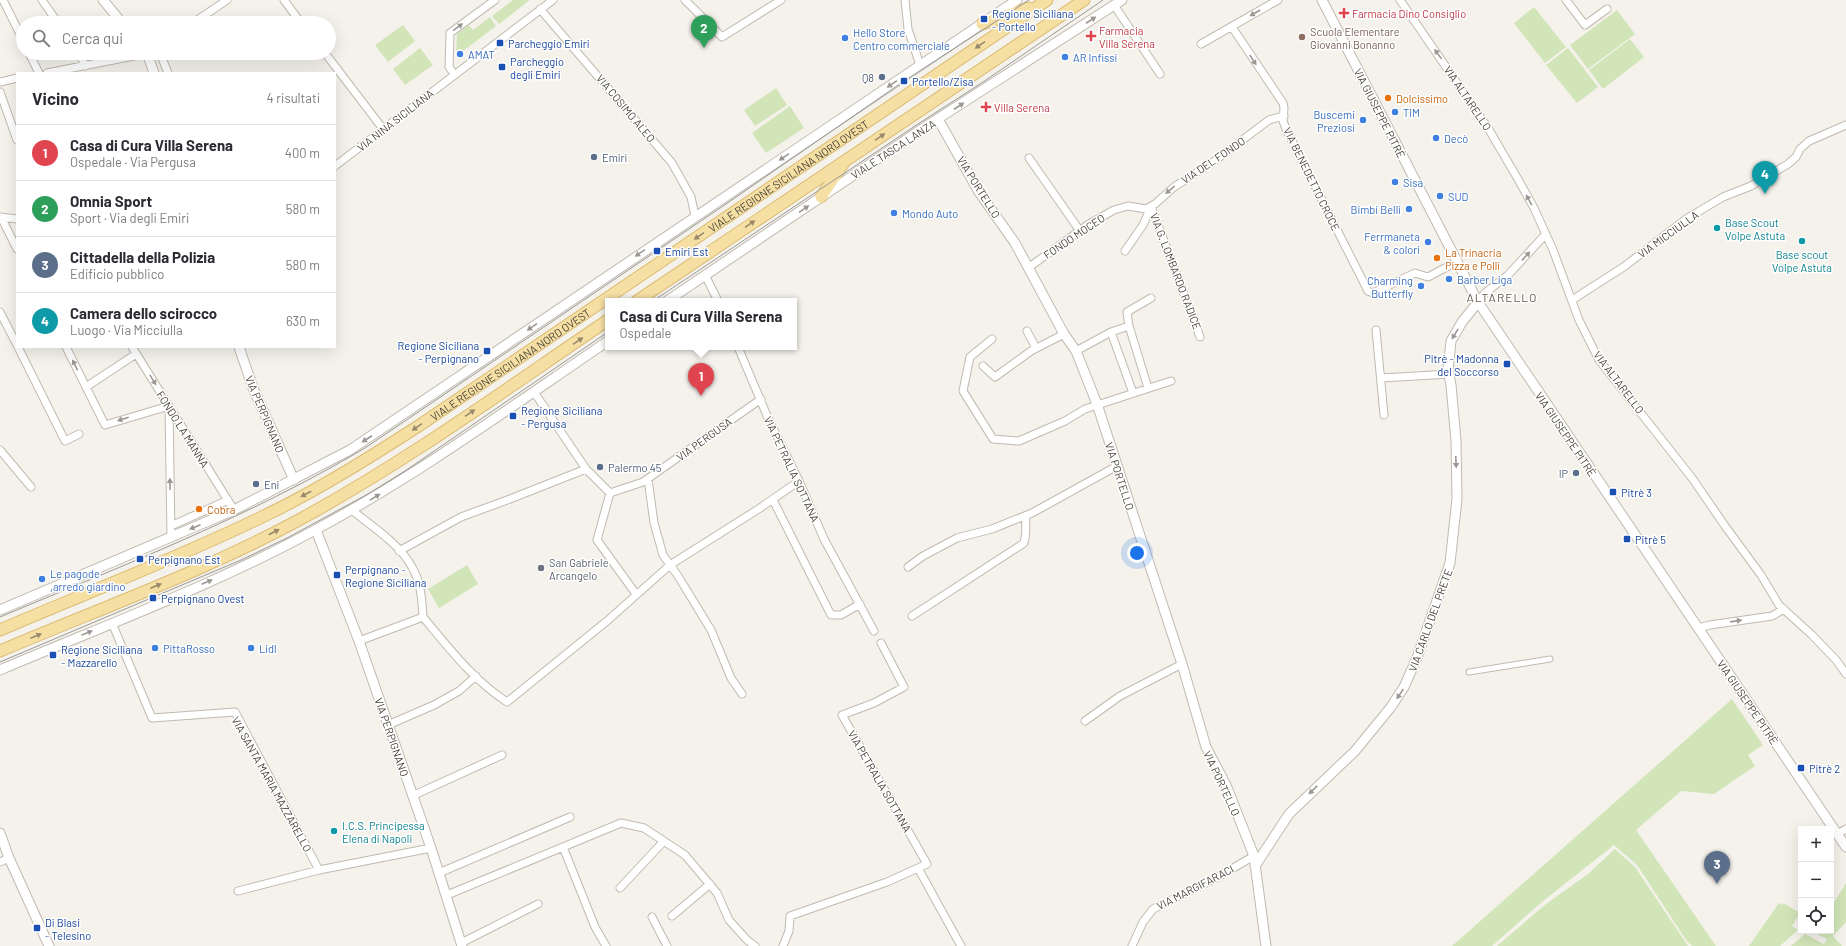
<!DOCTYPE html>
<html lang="it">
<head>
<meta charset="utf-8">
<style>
	body { margin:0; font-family:Barlow,sans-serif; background:#f2f2f3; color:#2b2b33 }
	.controls { position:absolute; right:12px; bottom:12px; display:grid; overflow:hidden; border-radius:0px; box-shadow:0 4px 16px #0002 }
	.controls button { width:36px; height:36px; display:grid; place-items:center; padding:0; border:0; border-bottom:1px solid #e1e1e2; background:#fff; color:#2b2b33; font:20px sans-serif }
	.you { position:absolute; left:1137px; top:553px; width:14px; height:14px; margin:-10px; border:3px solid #fff; border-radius:50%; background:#1a73e8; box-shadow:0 0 0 6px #1a73e833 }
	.badge { display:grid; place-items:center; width:26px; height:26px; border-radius:50%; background:#e94b2e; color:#fff; font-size:13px; font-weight:700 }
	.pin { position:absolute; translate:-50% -33px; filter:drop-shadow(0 1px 2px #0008) }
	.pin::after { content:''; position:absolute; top:21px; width:14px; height:12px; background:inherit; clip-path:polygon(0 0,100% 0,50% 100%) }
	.popup { position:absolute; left:605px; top:298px; width:192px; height:52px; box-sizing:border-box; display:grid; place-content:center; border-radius:0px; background:#fff; filter:drop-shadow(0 1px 3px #0005); font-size:13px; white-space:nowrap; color:#7c7c81 }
	.popup b { font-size:15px; color:#2b2b33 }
	.popup::after { content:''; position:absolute; left:50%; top:100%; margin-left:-8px; border:8px solid transparent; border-top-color:#fff }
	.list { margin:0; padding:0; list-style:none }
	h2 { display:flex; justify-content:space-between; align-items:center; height:52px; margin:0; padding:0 16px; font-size:17px }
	h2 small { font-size:13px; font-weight:400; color:#7c7c81 }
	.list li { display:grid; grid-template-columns:26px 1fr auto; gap:12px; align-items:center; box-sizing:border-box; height:56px; padding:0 16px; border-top:1px solid #e1e1e2 }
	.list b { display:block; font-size:15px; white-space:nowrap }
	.list p { margin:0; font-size:13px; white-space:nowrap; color:#7c7c81 }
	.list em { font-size:13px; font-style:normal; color:#7c7c81 }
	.icon { flex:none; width:22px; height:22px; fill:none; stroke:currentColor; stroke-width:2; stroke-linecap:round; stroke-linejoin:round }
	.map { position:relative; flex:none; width:1846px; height:946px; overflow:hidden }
	.search { position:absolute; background:#fff; box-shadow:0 4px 16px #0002; left:16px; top:16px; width:320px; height:44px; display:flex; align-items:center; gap:10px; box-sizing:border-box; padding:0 14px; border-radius:22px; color:#7c7c81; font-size:15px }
	.panel { position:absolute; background:#fff; box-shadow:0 4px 16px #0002; left:16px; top:72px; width:320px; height:276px; border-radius:0px }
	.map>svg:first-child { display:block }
	.green { fill:#d1e5b8 }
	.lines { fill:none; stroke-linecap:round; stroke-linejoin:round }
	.pedestrian-casing { stroke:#c0baaf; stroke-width:7 }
	.minor-casing { stroke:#c0baaf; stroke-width:9 }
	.tertiary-casing { stroke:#c0baaf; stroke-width:11 }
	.primary-casing { stroke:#dbbc73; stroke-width:13 }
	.pedestrian { stroke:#fff; stroke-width:5 }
	.minor { stroke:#fff; stroke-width:7 }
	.tertiary { stroke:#fff; stroke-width:9 }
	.primary { stroke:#f6dfa3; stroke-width:11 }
	.tram { stroke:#999; stroke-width:1 }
	.oneway { fill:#9b9893 }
	.oneway2 { fill:#978969 }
	.health-dot { fill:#e0444e; stroke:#fff; stroke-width:1.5 }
	.transit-dot { fill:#1a4fb4; stroke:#fff; stroke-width:1.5 }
	.education-dot { fill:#8d6e63; stroke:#fff; stroke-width:1.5 }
	.shop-dot { fill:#3f7fe0; stroke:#fff; stroke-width:1.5 }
	.service-dot { fill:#5c6f8a; stroke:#fff; stroke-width:1.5 }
	.food-dot { fill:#e8710a; stroke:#fff; stroke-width:1.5 }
	.culture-dot { fill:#0f9aa8; stroke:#fff; stroke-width:1.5 }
	.worship-dot { fill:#6b7280; stroke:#fff; stroke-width:1.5 }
	.labels { text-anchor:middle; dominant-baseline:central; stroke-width:3; stroke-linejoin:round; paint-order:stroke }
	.transit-label { font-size:11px; fill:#164399; stroke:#fff; text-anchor:start }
	.health-label { font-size:11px; fill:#be3a42; stroke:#fff; text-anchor:start }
	.education-label { font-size:11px; fill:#785e54; stroke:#fff; text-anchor:start }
	.shop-label { font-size:11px; fill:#366cbe; stroke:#fff; text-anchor:start }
	.service-label { font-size:11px; fill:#4e5e75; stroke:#fff; text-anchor:start }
	.food-label { font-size:11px; fill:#c56008; stroke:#fff; text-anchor:start }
	.street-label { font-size:11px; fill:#49433a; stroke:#fff }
	.culture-label { font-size:11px; fill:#0d838f; stroke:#fff; text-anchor:start }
	.worship-label { font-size:11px; fill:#5b616d; stroke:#fff; text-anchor:start }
	.neighbourhood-label { font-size:12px; letter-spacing:1px; fill:#6b6152; stroke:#fff }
</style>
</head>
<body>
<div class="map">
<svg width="1846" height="946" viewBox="0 0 1846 946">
	<rect width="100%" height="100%" fill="#f5f2ec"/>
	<path class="green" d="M513 0H530L499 24 492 16Z
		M1534 7 1566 47 1545 63 1514 23Z
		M1617 10 1635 34 1588 69 1570 45Z
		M490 17 496 26 463 51 461 49 456 52 457 34 469 25 473 30Z
		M403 25 415 41 388 62 375 45Z
		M1630 39 1644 57 1603 89 1589 70Z
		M420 48 433 65 405 85 393 69Z
		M1568 48 1598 87 1577 103 1546 65Z
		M776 88 787 105 755 126 744 110Z
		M790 106 804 128 766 153 752 133Z
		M467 565 478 584 439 608 428 589Z
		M1732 699 1763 745 1748 755 1755 766 1714 794 1681 791 1636 830 1716 946H1692L1686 940 1637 865 1614 845 1543 901 1492 946H1452Z
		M1615 849 1635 867 1688 946H1497L1546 904 1588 874Z
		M1846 883V922L1833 936 1842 946H1791L1805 934 1824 944 1827 939 1815 933 1817 931H1831V907Z
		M1779 903 1782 905 1783 903 1800 913 1792 926 1798 930 1780 946H1749Z"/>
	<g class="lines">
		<g class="pedestrian-casing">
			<path id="pedestrian" d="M1469 672 1550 659"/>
		</g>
		<g class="minor-casing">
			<path id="minor" d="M3 0 23 40
				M42 0 58 23
				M284 0 301 23
				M685 0 722 37 781 0
				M905 0 908 29 920 65
				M1400 0 1488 128 1519 181 1534 208 1553 250 1579 320 1599 360 1692 478 1725 526 1761 575 1779 605 1812 635 1836 660 1846 674
				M1566 0 1585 25 1607 9
				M1114 5 1160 74
				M540 9 672 163 691 197 695 216
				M193 23 227 0
				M1232 27 1283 103 1284 108 1283 121 1287 131 1368 291 1373 293 1415 273 1428 277 1456 262
				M1201 44 1278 0
				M29 53 39 73
				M78 53 86 66
				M160 53 168 73
				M325 53 383 129
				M47 73 149 53
				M454 74 449 67 450 33 495 0
				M0 82 17 78
				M0 92 17 140
				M1029 158 1080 231
				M335 166 553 0
				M1151 206 1200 337
				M0 217 17 219
				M1 217 17 249
				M1125 251 1143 225 1151 207
				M1028 268 1089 224 1114 210 1128 206 1146 209 1155 204 1174 187 1213 162 1269 120 1284 116
				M705 275 718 301
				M1572 300 1625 266 1686 219 1723 197 1751 186 1788 164 1796 157 1800 149 1809 141 1846 125
				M1478 302 1485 293 1508 275 1545 235
				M0 312 17 345
				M1129 326 1148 388
				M1376 330 1384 415
				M1027 331 1036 348
				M1111 332 1133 393
				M992 339 970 357 963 391 993 439 1019 441 1065 421 1085 409 1171 381
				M18 347 65 441 79 434
				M66 347 105 425 169 406 171 537
				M132 347 234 510
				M738 347 768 418 799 481 824 539 874 631
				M1076 351 1111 332 1129 326 1127 312 1151 298
				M983 366 995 377 1031 351 1064 334
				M1381 378 1450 374
				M86 387 136 354
				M534 392 586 469 610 493 643 482 761 399
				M0 450 31 487
				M648 479 654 523 663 555 678 576 711 630 731 678 742 694
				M610 493 597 540 636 594
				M773 500 831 615H841L860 604
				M352 510C372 527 399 543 412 567 421 582 422 600 423 617L359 641
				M171 526 228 500
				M399 551 461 517 510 499 586 469
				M908 567 923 556 957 538 992 529 1032 513 1117 466
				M912 616 1024 543C1027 533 1025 526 1026 516
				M423 617C448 647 474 681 507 702L607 621 670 565 760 508 799 481
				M112 623 152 718 235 712 319 870
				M1698 628 1710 625 1772 616 1784 609
				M1085 721 1120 696 1182 664
				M388 725 434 705 459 691 476 676
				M412 796 502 755
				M1837 834 1846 829
				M563 847 595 927 606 946
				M0 862 9 858
				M918 868 961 946
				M439 873 570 817
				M620 888 664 841
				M238 891 319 870 431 848
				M447 895 621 823 644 828 685 855 717 893 729 920 747 940 755 946
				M672 916 710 884
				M652 917 667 946
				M461 943 538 904
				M783 946 789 931 790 916 887 882 927 864 842 715 874 703 904 687 881 643
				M1132 946 1143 922 1153 909 1216 878 1254 856"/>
		</g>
		<g class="tertiary-casing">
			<path id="tertiary" d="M103 0 122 23
				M1322 0 1478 302 1846 847
				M147 53 154 73
				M938 119 979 192 1015 243 1064 334 1076 351 1097 404 1182 664 1206 747 1226 785 1254 856 1266 946
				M667 301 922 129 1122 0
				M239 347 253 388 294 480
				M316 530 359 641 431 848 462 946
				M0 610 234 510 350 450 1017 0
				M0 670C106 625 214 585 315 530 418 475 512 406 608 341
				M0 833 9 858 49 946
				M1255 866 1289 814 1355 751 1391 707 1404 687 1417 658 1450 563 1457 499 1456 441 1451 385 1448 370 1451 341 1462 322 1478 302"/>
		</g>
		<g class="primary-casing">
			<g id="primary">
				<path d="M982 24 1029 8"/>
				<path d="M821 197 843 164"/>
				<path d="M637 301 1084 0"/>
				<path id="s1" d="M0 630C88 592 178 558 264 516 318 490 369 458 420 425L1047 0"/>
				<path d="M0 651C99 609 202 572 297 521 406 462 506 389 608 320"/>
			</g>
		</g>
		<use href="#pedestrian" class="pedestrian"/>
		<use href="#minor" class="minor"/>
		<use href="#tertiary" class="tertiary"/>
		<use href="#primary" class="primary"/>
		<path class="tram" d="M653 301 918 124 983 82 1103 0
			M0 617C124 565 249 517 365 448L729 202 904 81 1029 0
			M0 662 241 560 287 538 368 494 405 471 608 332"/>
	</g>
	<defs><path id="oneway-solid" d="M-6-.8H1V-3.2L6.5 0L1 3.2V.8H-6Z"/></defs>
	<g class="oneway">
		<use href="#oneway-solid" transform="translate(1255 13) rotate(150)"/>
		<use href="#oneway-solid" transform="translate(1091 20) rotate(-33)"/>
		<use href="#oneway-solid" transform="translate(458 27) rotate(-36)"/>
		<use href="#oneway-solid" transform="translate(1438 54) rotate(-125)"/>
		<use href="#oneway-solid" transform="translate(1253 60) rotate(57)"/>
		<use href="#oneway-solid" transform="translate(892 84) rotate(146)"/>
		<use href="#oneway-solid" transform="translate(959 106) rotate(-33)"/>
		<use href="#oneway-solid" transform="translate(784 157) rotate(146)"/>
		<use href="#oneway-solid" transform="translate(1170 190) rotate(141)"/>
		<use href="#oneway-solid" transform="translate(1529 200) rotate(-119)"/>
		<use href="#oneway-solid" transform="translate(804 209) rotate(-34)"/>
		<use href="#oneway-solid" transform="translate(640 253) rotate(146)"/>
		<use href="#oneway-solid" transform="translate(1526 256) rotate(-47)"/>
		<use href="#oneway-solid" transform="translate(532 327) rotate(146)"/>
		<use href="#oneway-solid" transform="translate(1455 334) rotate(121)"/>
		<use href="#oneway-solid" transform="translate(75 365) rotate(-116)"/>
		<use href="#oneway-solid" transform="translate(153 380) rotate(58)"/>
		<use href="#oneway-solid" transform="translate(123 419) rotate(163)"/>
		<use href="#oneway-solid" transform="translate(367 439) rotate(147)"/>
		<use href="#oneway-solid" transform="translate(1456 462) rotate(88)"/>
		<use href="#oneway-solid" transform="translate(170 484) rotate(-91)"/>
		<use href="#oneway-solid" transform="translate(375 497) rotate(-31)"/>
		<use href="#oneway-solid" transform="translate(195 527) rotate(157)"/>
		<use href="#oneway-solid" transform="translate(207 582) rotate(-23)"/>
		<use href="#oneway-solid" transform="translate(1736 621) rotate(-8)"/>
		<use href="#oneway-solid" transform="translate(87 633) rotate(-23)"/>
		<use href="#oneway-solid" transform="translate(1400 694) rotate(124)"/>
		<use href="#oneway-solid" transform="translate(1313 790) rotate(136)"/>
	</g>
	<g class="oneway2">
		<use href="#oneway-solid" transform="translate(980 45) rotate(146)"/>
		<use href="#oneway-solid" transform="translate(880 137) rotate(-34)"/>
		<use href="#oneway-solid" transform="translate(750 224) rotate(-34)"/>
		<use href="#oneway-solid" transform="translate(699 236) rotate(146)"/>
		<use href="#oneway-solid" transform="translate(578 341) rotate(-34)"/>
		<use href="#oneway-solid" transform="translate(470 413) rotate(-34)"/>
		<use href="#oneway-solid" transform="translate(417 427) rotate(146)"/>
		<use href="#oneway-solid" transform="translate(306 494) rotate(152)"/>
		<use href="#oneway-solid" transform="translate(274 532) rotate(-27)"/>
		<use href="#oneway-solid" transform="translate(156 586) rotate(-23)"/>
		<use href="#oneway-solid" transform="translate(36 636) rotate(-23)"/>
	</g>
	<g class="health-dot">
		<path d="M1342 7h4v4h4v4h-4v4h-4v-4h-4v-4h4z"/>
		<path d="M1089 30h4v4h4v4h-4v4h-4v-4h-4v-4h4z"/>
		<path d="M984 101h4v4h4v4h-4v4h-4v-4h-4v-4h4z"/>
	</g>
	<g class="transit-dot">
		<rect x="980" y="15" width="8" height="8" rx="2"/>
		<rect x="496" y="39" width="8" height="8" rx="2"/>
		<rect x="498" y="63" width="8" height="8" rx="2"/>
		<rect x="900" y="77" width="8" height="8" rx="2"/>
		<rect x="653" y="247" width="8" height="8" rx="2"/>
		<rect x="483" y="347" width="8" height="8" rx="2"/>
		<rect x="1503" y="360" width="8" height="8" rx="2"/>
		<rect x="509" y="412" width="8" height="8" rx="2"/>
		<rect x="1609" y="488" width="8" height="8" rx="2"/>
		<rect x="1623" y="535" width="8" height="8" rx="2"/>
		<rect x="136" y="555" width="8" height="8" rx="2"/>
		<rect x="333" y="571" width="8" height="8" rx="2"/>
		<rect x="149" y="594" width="8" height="8" rx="2"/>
		<rect x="49" y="651" width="8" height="8" rx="2"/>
		<rect x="1797" y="764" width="8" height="8" rx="2"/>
		<rect x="33" y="924" width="8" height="8" rx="2"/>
	</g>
	<circle class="education-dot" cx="1302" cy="37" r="4"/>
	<g class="shop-dot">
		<circle cx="845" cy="38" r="4"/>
		<circle cx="460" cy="54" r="4"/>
		<circle cx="1065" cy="57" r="4"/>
		<circle cx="1395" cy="112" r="4"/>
		<circle cx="1363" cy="120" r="4"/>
		<circle cx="1436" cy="138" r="4"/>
		<circle cx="1395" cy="182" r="4"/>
		<circle cx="1440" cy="196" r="4"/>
		<circle cx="1409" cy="209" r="4"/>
		<circle cx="894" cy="213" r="4"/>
		<circle cx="1428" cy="242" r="4"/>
		<circle cx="1449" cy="279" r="4"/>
		<circle cx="1421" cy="286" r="4"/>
		<circle cx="42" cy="579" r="4"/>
		<circle cx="155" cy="648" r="4"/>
		<circle cx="251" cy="648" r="4"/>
	</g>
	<g class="service-dot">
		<circle cx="882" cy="77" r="4"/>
		<circle cx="594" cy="157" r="4"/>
		<circle cx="600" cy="467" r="4"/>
		<circle cx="1576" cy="473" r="4"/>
		<circle cx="256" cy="484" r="4"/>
	</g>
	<g class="food-dot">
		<circle cx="1388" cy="98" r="4"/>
		<circle cx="1437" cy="258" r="4"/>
		<circle cx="199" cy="509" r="4"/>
	</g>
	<g class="culture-dot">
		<circle cx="1717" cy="228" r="4"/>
		<circle cx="1802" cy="241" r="4"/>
		<circle cx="334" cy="831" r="4"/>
	</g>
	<circle class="worship-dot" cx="541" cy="568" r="4"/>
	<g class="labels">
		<g class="transit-label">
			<text x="992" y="13">Regione Siciliana<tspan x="992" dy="13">- Portello</tspan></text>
			<text x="508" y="43">Parcheggio Emiri</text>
			<text x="510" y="61">Parcheggio<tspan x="510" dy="13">degli Emiri</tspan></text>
			<text x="912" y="81">Portello/Zisa</text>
			<text x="665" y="251">Emiri Est</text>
			<text x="479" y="345" text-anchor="end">Regione Siciliana<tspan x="479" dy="13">- Perpignano</tspan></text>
			<text x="1499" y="358" text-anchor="end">Pitrè - Madonna<tspan x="1499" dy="13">del Soccorso</tspan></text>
			<text x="521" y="410">Regione Siciliana<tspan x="521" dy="13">- Pergusa</tspan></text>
			<text x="1621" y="492">Pitrè 3</text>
			<text x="1635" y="539">Pitrè 5</text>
			<text x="148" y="559">Perpignano Est</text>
			<text x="345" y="569">Perpignano -<tspan x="345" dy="13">Regione Siciliana</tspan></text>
			<text x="161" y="598">Perpignano Ovest</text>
			<text x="61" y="649">Regione Siciliana<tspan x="61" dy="13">- Mazzarello</tspan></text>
			<text x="1809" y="768">Pitrè 2</text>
			<text x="45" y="922">Di Blasi<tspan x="45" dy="13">- Telesino</tspan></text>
		</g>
		<g class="health-label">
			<text x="1352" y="13">Farmacia Dino Consiglio</text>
			<text x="1099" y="30">Farmacia<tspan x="1099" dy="13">Villa Serena</tspan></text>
			<text x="994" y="107">Villa Serena</text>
		</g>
		<g class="education-label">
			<text x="1310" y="31">Scuola Elementare<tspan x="1310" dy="13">Giovanni Bonanno</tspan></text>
		</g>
		<g class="shop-label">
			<text x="853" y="32">Hello Store<tspan x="853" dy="13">Centro commerciale</tspan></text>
			<text x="468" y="54">AMAT</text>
			<text x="1073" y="57">AR Infissi</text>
			<text x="1403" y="112">TIM</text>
			<text x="1355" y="114" text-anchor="end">Buscemi<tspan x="1355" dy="13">Preziosi</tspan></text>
			<text x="1444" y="138">Decò</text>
			<text x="1403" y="182">Sisa</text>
			<text x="1448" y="196">SUD</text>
			<text x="1401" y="209" text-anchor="end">Bimbi Belli</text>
			<text x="902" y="213">Mondo Auto</text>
			<text x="1420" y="236" text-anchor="end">Ferrmaneta<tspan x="1420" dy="13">&amp; colori</tspan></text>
			<text x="1457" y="279">Barber Liga</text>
			<text x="1413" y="280" text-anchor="end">Charming<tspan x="1413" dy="13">Butterfly</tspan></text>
			<text x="50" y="573">Le pagode<tspan x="50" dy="13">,arredo giardino</tspan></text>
			<text x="163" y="648">PittaRosso</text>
			<text x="259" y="648">Lidl</text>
		</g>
		<g class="service-label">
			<text x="874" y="77" text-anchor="end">Q8</text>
			<text x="602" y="157">Emiri</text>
			<text x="608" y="467">Palermo 45</text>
			<text x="1568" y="473" text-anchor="end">IP</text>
			<text x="264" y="484">Eni</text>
		</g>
		<g class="food-label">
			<text x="1396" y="98">Dolcissimo</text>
			<text x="1445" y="252">La Trinacria<tspan x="1445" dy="13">Pizza e Polli</tspan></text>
			<text x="207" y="509">Cobra</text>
		</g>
		<g class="street-label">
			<text transform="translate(1468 98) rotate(56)">VIA ALTARELLO</text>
			<text transform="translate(626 108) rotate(50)">VIA COSIMO ALEO</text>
			<text transform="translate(1380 113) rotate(63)">VIA GIUSEPPE PITRÈ</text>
			<text transform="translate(395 120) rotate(-38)">VIA NINA SICILIANA</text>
			<text transform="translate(893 149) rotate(-33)">VIALE TASCA LANZA</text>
			<text transform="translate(1213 160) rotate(-34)">VIA DEL FONDO</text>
			<text stroke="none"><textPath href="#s1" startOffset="913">VIALE REGIONE SICILIANA NORD OVEST</textPath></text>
			<text transform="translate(1312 179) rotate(64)">VIA BENEDETTO CROCE</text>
			<text transform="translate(979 187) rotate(58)">VIA PORTELLO</text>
			<text transform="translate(1668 234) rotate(-36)">VIA MICCIULLA</text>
			<text transform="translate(1074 236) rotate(-34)">FONDO MOCEO</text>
			<text transform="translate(1176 271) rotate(69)">VIA G. LOMBARDO RADICE</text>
			<text stroke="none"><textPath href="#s1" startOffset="577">VIALE REGIONE SICILIANA NORD OVEST</textPath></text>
			<text transform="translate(1619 382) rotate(53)">VIA ALTARELLO</text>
			<text transform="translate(265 414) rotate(67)">VIA PERPIGNANO</text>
			<text transform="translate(183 429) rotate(58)">FONDO LA MANNA</text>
			<text transform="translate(1566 434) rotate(56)">VIA GIUSEPPE PITRÈ</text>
			<text transform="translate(704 439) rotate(-36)">VIA PERGUSA</text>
			<text transform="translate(792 469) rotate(65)">VIA PETRALIA SOTTANA</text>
			<text transform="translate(1120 476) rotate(72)">VIA PORTELLO</text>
			<text transform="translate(1430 620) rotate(-70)">VIA CARLO DEL PRETE</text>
			<text transform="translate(1748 702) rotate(56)">VIA GIUSEPPE PITRÈ</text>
			<text transform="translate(392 737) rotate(71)">VIA PERPIGNANO</text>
			<text transform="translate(880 781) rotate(60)">VIA PETRALIA SOTTANA</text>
			<text transform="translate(1222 783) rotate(65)">VIA PORTELLO</text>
			<text transform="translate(272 784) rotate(61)">VIA SANTA MARIA MAZZARELLO</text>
			<text transform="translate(1195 887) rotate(-27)">VIA MARGIFARACI</text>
		</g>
		<g class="culture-label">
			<text x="1725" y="222">Base Scout<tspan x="1725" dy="13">Volpe Astuta</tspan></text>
			<text x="1802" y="254" text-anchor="middle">Base scout<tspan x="1802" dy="13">Volpe Astuta</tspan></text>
			<text x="342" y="825">I.C.S. Principessa<tspan x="342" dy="13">Elena di Napoli</tspan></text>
		</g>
		<g class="worship-label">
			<text x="549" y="562">San Gabriele<tspan x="549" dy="13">Arcangelo</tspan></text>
		</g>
		<g class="neighbourhood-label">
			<text x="1502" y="297">ALTARELLO</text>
		</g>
	</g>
</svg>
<div class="controls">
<button>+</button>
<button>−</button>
<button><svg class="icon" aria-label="locate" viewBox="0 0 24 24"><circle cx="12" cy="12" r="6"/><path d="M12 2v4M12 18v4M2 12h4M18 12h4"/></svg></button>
</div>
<div class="you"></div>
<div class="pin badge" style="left:701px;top:396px;background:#e0444e">1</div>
<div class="popup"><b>Casa di Cura Villa Serena</b>Ospedale</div>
<div class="pin badge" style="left:704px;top:48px;background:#2e9e5b">2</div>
<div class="pin badge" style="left:1717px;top:884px;background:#5c6f8a">3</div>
<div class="pin badge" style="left:1765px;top:194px;background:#0f9aa8">4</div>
<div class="search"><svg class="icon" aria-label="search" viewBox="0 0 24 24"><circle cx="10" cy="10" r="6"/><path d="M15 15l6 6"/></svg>Cerca qui</div>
<section class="panel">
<h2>Vicino<small>4 risultati</small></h2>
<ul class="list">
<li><span class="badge" style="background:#e0444e">1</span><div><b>Casa di Cura Villa Serena</b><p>Ospedale · Via Pergusa</p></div><em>400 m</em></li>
<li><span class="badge" style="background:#2e9e5b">2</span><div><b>Omnia Sport</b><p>Sport · Via degli Emiri</p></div><em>580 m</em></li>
<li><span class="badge" style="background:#5c6f8a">3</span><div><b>Cittadella della Polizia</b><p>Edificio pubblico</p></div><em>580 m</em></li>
<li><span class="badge" style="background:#0f9aa8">4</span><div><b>Camera dello scirocco</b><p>Luogo · Via Micciulla</p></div><em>630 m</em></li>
</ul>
</section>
</div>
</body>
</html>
